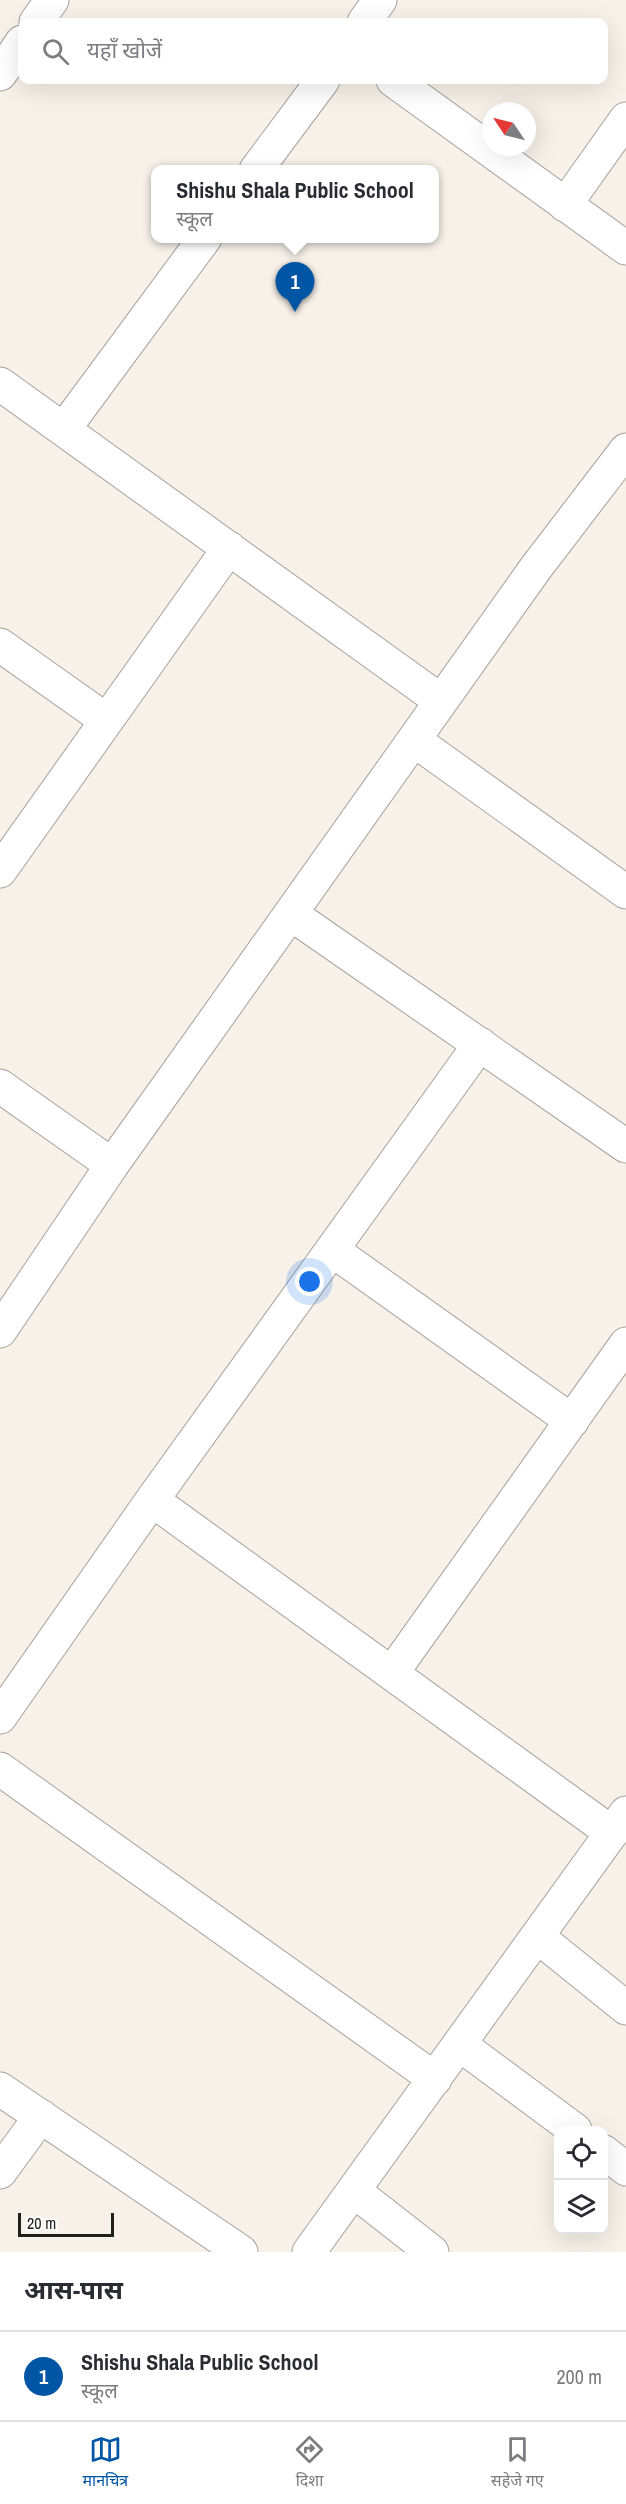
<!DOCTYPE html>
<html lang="hi">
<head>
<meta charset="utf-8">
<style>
	body { margin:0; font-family:"Archivo Narrow","Noto Sans Devanagari",sans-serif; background:#f7f7f7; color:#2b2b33 }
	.controls { position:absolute; right:18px; bottom:18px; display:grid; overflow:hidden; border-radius:12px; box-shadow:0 6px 24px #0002 }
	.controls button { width:54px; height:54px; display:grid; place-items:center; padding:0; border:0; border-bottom:2px solid #e1e1e2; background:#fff; color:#2b2b33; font:30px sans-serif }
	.compass { position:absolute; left:482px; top:102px; width:54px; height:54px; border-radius:50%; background:#fff; box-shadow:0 6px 24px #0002; rotate:305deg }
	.scale { position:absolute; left:18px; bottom:15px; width:96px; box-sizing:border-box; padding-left:6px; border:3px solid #22201d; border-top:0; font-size:16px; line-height:21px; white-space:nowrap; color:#22201d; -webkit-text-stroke:4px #fff; paint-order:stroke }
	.you { position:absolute; left:310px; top:1282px; width:21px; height:21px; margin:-15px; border:4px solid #fff; border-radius:50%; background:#1a73e8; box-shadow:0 0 0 9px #1a73e833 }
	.badge { display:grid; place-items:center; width:39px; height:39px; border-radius:50%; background:#0056a4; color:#fff; font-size:20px; font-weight:700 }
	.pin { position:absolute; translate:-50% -50px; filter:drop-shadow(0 2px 3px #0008) }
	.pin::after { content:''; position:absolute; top:32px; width:21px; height:18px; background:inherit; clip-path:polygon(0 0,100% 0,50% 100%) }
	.popup { position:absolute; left:151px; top:165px; width:288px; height:78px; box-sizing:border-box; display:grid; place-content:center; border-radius:12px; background:#fff; filter:drop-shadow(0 2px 4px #0005); font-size:20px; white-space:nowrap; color:#7c7c81 }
	.popup b { font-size:22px; color:#2b2b33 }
	.popup::after { content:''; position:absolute; left:50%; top:100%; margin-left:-12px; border:12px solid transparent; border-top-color:#fff }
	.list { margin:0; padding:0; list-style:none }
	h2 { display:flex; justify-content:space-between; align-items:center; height:78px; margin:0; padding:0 24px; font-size:26px }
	h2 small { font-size:20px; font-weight:400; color:#7c7c81 }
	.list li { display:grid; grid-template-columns:39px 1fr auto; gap:18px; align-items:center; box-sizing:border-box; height:90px; padding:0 24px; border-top:2px solid #e1e1e2 }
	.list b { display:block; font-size:22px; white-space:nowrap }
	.list p { margin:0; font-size:20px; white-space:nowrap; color:#7c7c81 }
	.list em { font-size:20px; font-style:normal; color:#7c7c81 }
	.icon { flex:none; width:33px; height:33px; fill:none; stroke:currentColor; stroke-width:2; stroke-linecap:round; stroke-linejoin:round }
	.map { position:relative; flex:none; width:626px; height:2252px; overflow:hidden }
	.search { position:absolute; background:#fff; box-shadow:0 6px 24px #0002; left:18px; right:18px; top:18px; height:66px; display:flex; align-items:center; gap:15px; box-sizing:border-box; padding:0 21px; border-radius:12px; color:#7c7c81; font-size:22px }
	.sheet { height:168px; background:#fff }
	nav { display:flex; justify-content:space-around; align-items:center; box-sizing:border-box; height:84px; border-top:2px solid #e1e1e2; background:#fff; font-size:16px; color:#7c7c81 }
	nav a { display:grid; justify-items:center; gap:3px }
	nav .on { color:#0056a4 }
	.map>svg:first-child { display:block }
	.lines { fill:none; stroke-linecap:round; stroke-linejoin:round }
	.minor-casing { stroke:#a7a19a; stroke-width:35 }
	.minor { stroke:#fff; stroke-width:33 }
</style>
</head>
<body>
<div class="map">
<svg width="626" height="2252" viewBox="0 0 626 2252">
	<rect width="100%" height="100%" fill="#f7f1e9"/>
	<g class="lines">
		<g class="minor-casing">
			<path id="minor" d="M36 22 52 0
				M364 22 380 0
				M0 74 22 42
				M393 80 626 248
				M256 170 323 80
				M565 205 626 119
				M0 384 441 701
				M64 429 205 238
				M0 645 106 720
				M414 740 626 892
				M0 871 229 548
				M291 914 626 1146
				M0 1086 112 1165
				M332 1250 572 1421
				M0 1331 112 1165 535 569 626 450
				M152 1500 612 1833
				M392 1673 626 1344
				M0 1717 152 1500 480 1044
				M0 1769 435 2079
				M538 1937 626 2008
				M459 2044 575 2130
				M0 2089 241 2252
				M604 2152 626 2169
				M0 2172 41 2116
				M354 2191 432 2252
				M309 2252 626 1813"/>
		</g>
		<use href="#minor" class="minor"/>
	</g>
</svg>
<div class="controls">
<button><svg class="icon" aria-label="locate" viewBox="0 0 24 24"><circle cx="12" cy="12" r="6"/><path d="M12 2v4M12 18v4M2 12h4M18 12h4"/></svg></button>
<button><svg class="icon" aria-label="layers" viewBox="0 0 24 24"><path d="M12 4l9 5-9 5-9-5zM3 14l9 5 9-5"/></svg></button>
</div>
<svg class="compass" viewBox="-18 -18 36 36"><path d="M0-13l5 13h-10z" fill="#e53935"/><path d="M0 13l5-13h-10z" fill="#7c7c81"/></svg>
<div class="scale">20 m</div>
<div class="you"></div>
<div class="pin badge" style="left:295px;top:312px">1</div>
<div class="popup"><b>Shishu Shala Public School</b>स्कूल</div>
<div class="search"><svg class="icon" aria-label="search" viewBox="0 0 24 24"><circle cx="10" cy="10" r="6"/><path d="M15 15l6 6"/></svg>यहाँ खोजें</div>
</div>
<section class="sheet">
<h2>आस-पास<small></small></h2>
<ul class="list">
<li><span class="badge">1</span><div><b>Shishu Shala Public School</b><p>स्कूल</p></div><em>200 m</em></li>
</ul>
</section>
<nav>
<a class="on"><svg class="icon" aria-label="map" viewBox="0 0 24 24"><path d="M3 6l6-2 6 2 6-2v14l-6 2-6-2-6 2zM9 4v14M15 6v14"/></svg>मानचित्र</a>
<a><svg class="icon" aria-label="directions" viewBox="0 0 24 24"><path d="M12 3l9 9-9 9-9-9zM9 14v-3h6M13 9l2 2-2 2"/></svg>दिशा</a>
<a><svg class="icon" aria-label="saved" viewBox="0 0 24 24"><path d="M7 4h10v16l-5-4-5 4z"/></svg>सहेजे गए</a>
</nav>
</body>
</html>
